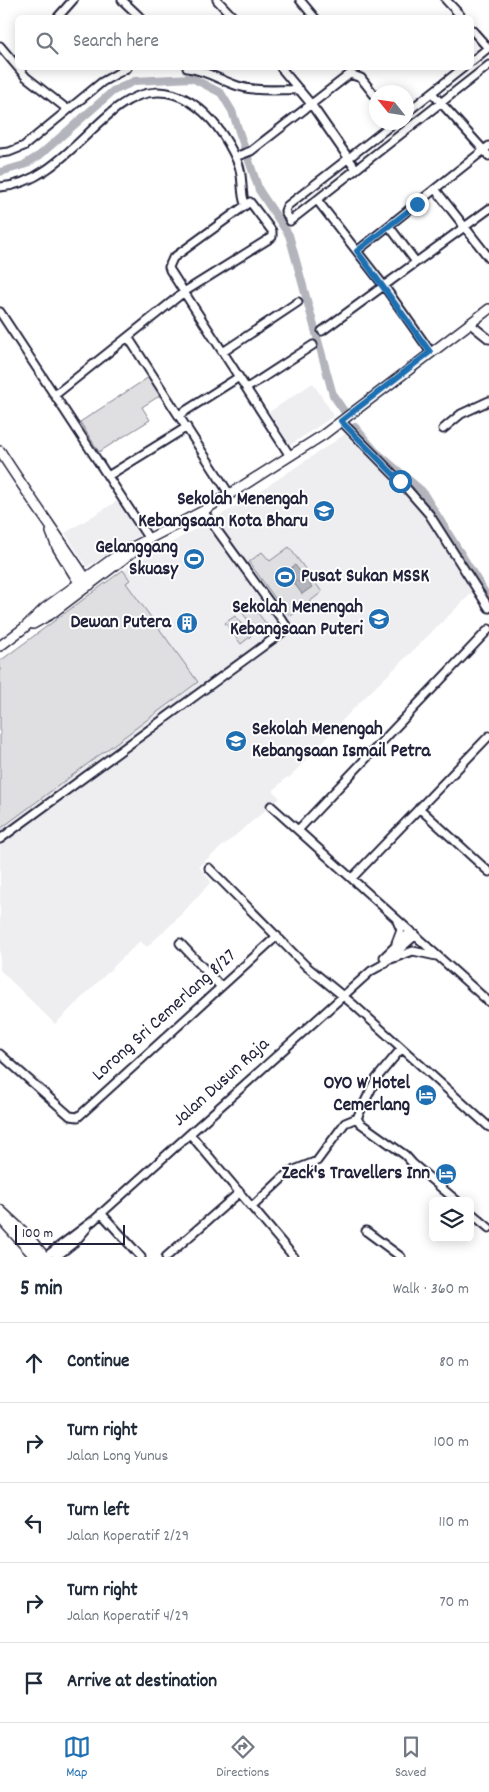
<!DOCTYPE html>
<html lang="en">
<head>
<meta charset="utf-8">
<style>
	body { margin:0; font-family:Dekko,sans-serif; background:#f6f6f7; color:#1f2937 }
	.controls { position:absolute; right:15px; bottom:15px; display:grid; overflow:hidden; border-radius:8px; box-shadow:0 2px 12px #0003 }
	.controls button { width:45px; height:45px; display:grid; place-items:center; padding:0; border:0; border-bottom:1px solid #e0e1e3; background:#fff; color:#1f2937; font:25px sans-serif }
	.compass { position:absolute; left:369px; top:85px; width:45px; height:45px; border-radius:50%; background:#fff; box-shadow:0 2px 12px #0003; rotate:300deg }
	.scale { position:absolute; left:15px; bottom:12px; width:110px; box-sizing:border-box; padding-left:5px; border:2px solid #22223b; border-top:0; font-size:14px; line-height:18px; white-space:nowrap; color:#22223b; -webkit-text-stroke:4px #fff; paint-order:stroke }
	.stop { position:absolute; width:15px; height:15px; margin:-11px; border:4px solid #1f6fb2; border-radius:50%; background:#fff }
	.stop.end { background:#1f6fb2; border-color:#fff; box-shadow:0 1px 5px #0008 }
	.list { margin:0; padding:0; list-style:none }
	h2 { display:flex; justify-content:space-between; align-items:center; height:65px; margin:0; padding:0 20px; font-size:21px }
	h2 small { font-size:16px; font-weight:400; color:#747a83 }
	.list li { display:grid; grid-template-columns:32px 1fr auto; gap:15px; align-items:center; box-sizing:border-box; height:80px; padding:0 20px; border-top:1px solid #e0e1e3 }
	.list b { display:block; font-size:19px; white-space:nowrap }
	.list p { margin:0; font-size:16px; white-space:nowrap; color:#747a83 }
	.list em { font-size:16px; font-style:normal; color:#747a83 }
	.icon { flex:none; width:28px; height:28px; fill:none; stroke:currentColor; stroke-width:2; stroke-linecap:round; stroke-linejoin:round }
	.map { position:relative; flex:none; width:489px; height:1257px; overflow:hidden }
	.search { position:absolute; background:#fff; box-shadow:0 2px 12px #0003; left:15px; right:15px; top:15px; height:55px; display:flex; align-items:center; gap:12px; box-sizing:border-box; padding:0 18px; border-radius:8px; color:#747a83; font-size:19px }
	.sheet { height:465px; background:#fff }
	nav { display:flex; justify-content:space-around; align-items:center; box-sizing:border-box; height:70px; border-top:1px solid #e0e1e3; background:#fff; font-size:14px; color:#747a83 }
	nav a { display:grid; justify-items:center; gap:2px }
	nav .on { color:#1f6fb2 }
	.map>svg:first-child { display:block }
	.built { fill:#eeeef1 }
	.park { fill:#dfdfe2; stroke:#80808e }
	.water { fill:url(#water-ripples); stroke:#7a7a88 }
	.lines { fill:none; stroke-linecap:round; stroke-linejoin:round }
	.canal { stroke:#b4b4bc; stroke-width:8 }
	.minor-casing { stroke:#22223b; stroke-width:11 }
	.major-casing { stroke:#22223b; stroke-width:12 }
	.minor { stroke:#fff; stroke-width:7 }
	.major { stroke:#fff; stroke-width:9 }
	.route { stroke:#1f6fb2; stroke-width:6 }
	.labels { text-anchor:middle; dominant-baseline:central; stroke-width:4; stroke-linejoin:round; paint-order:stroke }
	.poi-label { font-size:19px; font-weight:bold; fill:#22223b; stroke:#fff; text-anchor:end }
	.street-label { font-size:19px; fill:#22223b; stroke:#fff }
</style>
</head>
<body>
<div class="map">
<svg width="489" height="1257" viewBox="0 0 489 1257">
	<defs>
		<pattern id="water-ripples" width="26" height="14" patternUnits="userSpaceOnUse" patternTransform="scale(1.25)"><rect width="26" height="14" fill="#b4b4bc"/><path d="M2 4q2-2 4 0t4 0M15 11q2-2 4 0t4 0" fill="none" stroke="#9a9aa2"/></pattern>
	</defs>
	<rect width="100%" height="100%" fill="#fff"/>
	<filter id="ink" filterUnits="userSpaceOnUse"><feTurbulence type="fractalNoise" baseFrequency=".02" numOctaves="2"/><feDisplacementMap in="SourceGraphic" scale="10" xChannelSelector="R" yChannelSelector="G"/><feConvolveMatrix kernelMatrix="1 2 1 2 8 2 1 2 1" color-interpolation-filters="sRGB"/></filter>
	<g filter="url(#ink)">
		<path class="built" d="M313 383 334 416 290 445 269 412Z
			M347 433 396 481 416 505 474 591 356 706 289 778 287 777 273 791 280 798 199 866 211 882 175 921 147 947 140 941 55 1024 0 970V661L128 567 245 501Z
			M119 500 140 535 87 567 65 533Z"/>
		<path class="park" d="M149 377 161 395 142 407 150 420 99 452 80 422Z
			M289 547 322 592 291 616 282 608 249 562 262 552 270 561Z
			M123 570 130 580 126 583 198 682 0 829V661Z
			M251 604 267 625 257 632 241 611Z
			M235 616 251 636 241 644 225 623Z"/>
		<path class="water" d="M295 565 312 587 302 594 286 572Z"/>
		<g class="lines">
			<path class="canal" d="M0 172 24 165 40 155 113 91 135 81 192 78 221 93 232 111 259 190 289 235 333 395 344 411
				M355 427 375 451 422 491 489 599"/>
			<g class="minor-casing">
				<path id="minor" d="M122 0 141 18
					M217 0 234 18
					M300 0 315 18
					M446 0 460 15
					M57 18 73 0
					M472 30 488 48 472 61
					M0 46 26 77 67 109
					M187 68C205 70 220 80 238 86 257 92 280 89 300 90
					M281 68 311 104 356 169
					M432 93 489 156
					M406 113 463 68
					M395 122 287 206 285 211 290 221 489 65
					M0 153 9 152 24 146 102 82 127 68
					M235 157 251 151 350 74 361 78 376 97
					M0 187C49 184 82 134 118 107 172 67 217 115 238 163 244 177 240 191 245 204
					M435 189 489 258
					M317 200 384 286 430 351
					M389 226 416 262
					M357 251 489 146
					M0 312 149 539
					M469 323 489 339
					M322 331 489 209
					M128 337 230 495
					M223 352 298 302
					M247 388 313 345
					M55 395 184 292 272 237V231L250 202 173 258 169 267 170 270 184 292 290 456
					M179 415 239 377
					M341 421 400 481 429 514 489 608
					M443 429 461 414 489 401
					M108 476 187 427
					M271 806 489 1002
					M419 808 489 872
					M299 829 489 629
					M0 839 288 628 203 511
					M209 868 306 966 354 1005 489 1127
					M352 878 489 736
					M180 943 221 987
					M396 943 401 930 397 921
					M384 957 411 931
					M391 959 413 951 436 956
					M401 1049 376 1079 357 1118 360 1123 405 1155 413 1164 457 1201
					M0 1054 70 1116 78 1117 277 936
					M190 1134 294 1257
					M252 1207 289 1172 317 1161 345 1123 357 1118
					M470 1212 489 1228
					M101 1213 141 1257
					M366 1231 401 1257
					M45 1257 94 1220 371 971 382 965 416 935
					M56 1257 75 1242 87 1228
					M166 1257 240 1192"/>
			</g>
			<g class="major-casing">
				<path id="major" d="M0 451C29 497 61 540 90 585
					M51 532 57 547 81 586
					M33 624 51 614 138 548
					M0 646 24 628 45 608 119 554 203 511 323 435 489 309
					M0 1210 27 1235 45 1257
					M0 1218 35 1257"/>
			</g>
			<use href="#minor" class="minor"/>
			<use href="#major" class="major"/>
		</g>
	</g>
	<g class="lines" filter="url(#ink)">
		<path class="route" d="M400 481 341 421 430 352 357 251 417 204"/>
	</g>
	<defs>
		<g id="school-disc" transform="scale(1.125)"><circle r="9.5" fill="#1f6fb2" stroke="#fff"/><path d="M0-5L7-2L0 1L-7-2ZM-4 1L0 2.5L4 1V4Q0 6-4 4Z" fill="#fff"/></g>
		<g id="stadium-disc" transform="scale(1.125)"><circle r="9.5" fill="#1f6fb2" stroke="#fff"/><path d="M0-5a6.5 5 0 1 0 0 10a6.5 5 0 1 0 0-10ZM-3.5-1.8h7v3.6h-7Z" fill="#fff"/></g>
		<g id="building-disc" transform="scale(1.125)"><circle r="9.5" fill="#1f6fb2" stroke="#fff"/><path d="M-4-6H4V6H1V3H-1V6H-4ZM-2.5-4.3h1.7v1.8h-1.7ZM.8-4.3h1.7v1.8H.8ZM-2.5-1h1.7V.8h-1.7ZM.8-1h1.7V.8H.8Z" fill="#fff"/></g>
		<g id="hotel-disc" transform="scale(1.125)"><circle r="9.5" fill="#1f6fb2" stroke="#fff"/><path d="M-6-4.5h1.5V1H6V5H4.5V3h-9V5H-6ZM-4 0a1.8 1.8 0 1 1 3.6 0ZM.5 0V-2.5h3Q6-2.5 6 0Z" fill="#fff"/></g>
	</defs>
	<g fill-rule="evenodd">
		<use href="#school-disc" x="324" y="511"/>
		<use href="#stadium-disc" x="194" y="559"/>
		<use href="#stadium-disc" x="285" y="577"/>
		<use href="#school-disc" x="379" y="619"/>
		<use href="#building-disc" x="187" y="623"/>
		<use href="#school-disc" x="236" y="741"/>
		<use href="#hotel-disc" x="426" y="1095"/>
		<use href="#hotel-disc" x="446" y="1174"/>
	</g>
	<g class="labels">
		<g class="poi-label">
			<text x="308" y="500">Sekolah Menengah<tspan x="308" dy="22">Kebangsaan Kota Bharu</tspan></text>
			<text x="178" y="548">Gelanggang<tspan x="178" dy="22">Skuasy</tspan></text>
			<text x="301" y="577" text-anchor="start">Pusat Sukan MSSK</text>
			<text x="363" y="608">Sekolah Menengah<tspan x="363" dy="22">Kebangsaan Puteri</tspan></text>
			<text x="171" y="623">Dewan Putera</text>
			<text x="252" y="730" text-anchor="start">Sekolah Menengah<tspan x="252" dy="22">Kebangsaan Ismail Petra</tspan></text>
			<text x="410" y="1084">OYO W Hotel<tspan x="410" dy="22">Cemerlang</tspan></text>
			<text x="430" y="1174">Zeck's Travellers Inn</text>
		</g>
		<g class="street-label">
			<text transform="translate(165 1016) rotate(-42)">Lorong Sri Cemerlang 8/27</text>
			<text transform="translate(222 1083) rotate(-42)">Jalan Dusun Raja</text>
		</g>
	</g>
</svg>
<div class="controls">
<button><svg class="icon" aria-label="layers" viewBox="0 0 24 24"><path d="M12 4l9 5-9 5-9-5zM3 14l9 5 9-5"/></svg></button>
</div>
<svg class="compass" viewBox="-18 -18 36 36"><path d="M0-13l5 13h-10z" fill="#e53935"/><path d="M0 13l5-13h-10z" fill="#747a83"/></svg>
<div class="scale">100 m</div>
<div class="stop" style="left:400px;top:481px"></div>
<div class="stop end" style="left:417px;top:204px"></div>
<div class="search"><svg class="icon" aria-label="search" viewBox="0 0 24 24"><circle cx="10" cy="10" r="6"/><path d="M15 15l6 6"/></svg>Search here</div>
</div>
<section class="sheet">
<h2>5 min<small>Walk · 360 m</small></h2>
<ul class="list">
<li><svg class="icon" aria-label="ahead" viewBox="0 0 24 24"><path d="M12 20V5M6 11l6-6 6 6"/></svg><div><b>Continue</b></div><em>80 m</em></li>
<li><svg class="icon" aria-label="right" viewBox="0 0 24 24"><path d="M7 20v-9h11M14 6l5 5-5 5"/></svg><div><b>Turn right</b><p>Jalan Long Yunus</p></div><em>100 m</em></li>
<li><svg class="icon" aria-label="left" viewBox="0 0 24 24"><path d="M17 20v-9H6M10 6l-5 5 5 5"/></svg><div><b>Turn left</b><p>Jalan Koperatif 2/29</p></div><em>110 m</em></li>
<li><svg class="icon" aria-label="right" viewBox="0 0 24 24"><path d="M7 20v-9h11M14 6l5 5-5 5"/></svg><div><b>Turn right</b><p>Jalan Koperatif 4/29</p></div><em>70 m</em></li>
<li><svg class="icon" aria-label="arrive" viewBox="0 0 24 24"><path d="M6 21V4h12l-3 4 3 4H6"/></svg><div><b>Arrive at destination</b></div></li>
</ul>
</section>
<nav>
<a class="on"><svg class="icon" aria-label="map" viewBox="0 0 24 24"><path d="M3 6l6-2 6 2 6-2v14l-6 2-6-2-6 2zM9 4v14M15 6v14"/></svg>Map</a>
<a><svg class="icon" aria-label="directions" viewBox="0 0 24 24"><path d="M12 3l9 9-9 9-9-9zM9 14v-3h6M13 9l2 2-2 2"/></svg>Directions</a>
<a><svg class="icon" aria-label="saved" viewBox="0 0 24 24"><path d="M7 4h10v16l-5-4-5 4z"/></svg>Saved</a>
</nav>
</body>
</html>
